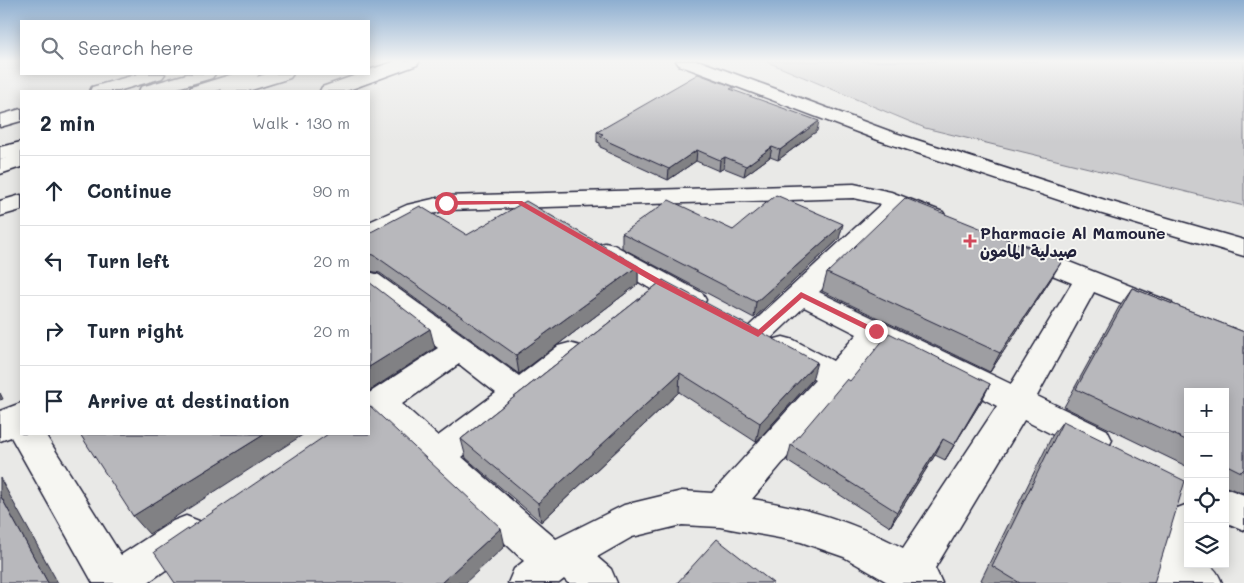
<!DOCTYPE html>
<html lang="en">
<head>
<meta charset="utf-8">
<style>
	body { margin:0; font-family:Mali,"Playpen Sans Arabic",sans-serif; background:#f2f2f3; color:#1f2937 }
	.controls { position:absolute; right:15px; bottom:15px; display:grid; overflow:hidden; border-radius:0px; box-shadow:0 2px 12px #0003 }
	.controls button { width:45px; height:45px; display:grid; place-items:center; padding:0; border:0; border-bottom:1px solid #e0e1e3; background:#fff; color:#1f2937; font:25px sans-serif }
	.stop { position:absolute; width:15px; height:15px; margin:-11px; border:4px solid #d1495b; border-radius:50%; background:#fff }
	.stop.end { background:#d1495b; border-color:#fff; box-shadow:0 1px 5px #0008 }
	.list { margin:0; padding:0; list-style:none }
	h2 { display:flex; justify-content:space-between; align-items:center; height:65px; margin:0; padding:0 20px; font-size:21px }
	h2 small { font-size:16px; font-weight:400; color:#747a83 }
	.list li { display:grid; grid-template-columns:32px 1fr auto; gap:15px; align-items:center; box-sizing:border-box; height:70px; padding:0 20px; border-top:1px solid #e0e1e3 }
	.list b { display:block; font-size:19px; white-space:nowrap }
	.list em { font-size:16px; font-style:normal; color:#747a83 }
	.icon { flex:none; width:28px; height:28px; fill:none; stroke:currentColor; stroke-width:2; stroke-linecap:round; stroke-linejoin:round }
	.map { position:relative; flex:none; width:1244px; height:583px; overflow:hidden }
	.search { position:absolute; background:#fff; box-shadow:0 2px 12px #0003; left:20px; top:20px; width:350px; height:55px; display:flex; align-items:center; gap:12px; box-sizing:border-box; padding:0 18px; border-radius:0px; color:#747a83; font-size:19px }
	.panel { position:absolute; background:#fff; box-shadow:0 2px 12px #0003; left:20px; top:90px; width:350px; height:345px; border-radius:0px }
	.map>svg:first-child { display:block }
	.green { fill:#ccccce; stroke:#777784 }
	.lines { fill:none; stroke-linecap:round; stroke-linejoin:round }
	.minor-casing { stroke:#22223b; stroke-width:3 }
	.major-casing { stroke:#22223b; stroke-width:3 }
	.highway-casing { stroke:#22223b; stroke-width:3 }
	.minor { fill:#f6f6f2; fill-rule:evenodd }
	.major { fill:#f6f6f2; fill-rule:evenodd }
	.highway { fill:#f6f6f2; fill-rule:evenodd }
	.wall { fill:#9e9ea2; stroke:#22223b }
	.shaded-wall { fill:#818184; stroke:#22223b }
	.building { fill:#b8b8bc; stroke:#22223b }
	.route { fill:#d1495b }
	.poi-dot { fill:#d1495b; stroke:#f6f6f2; stroke-width:2 }
	.labels { text-anchor:middle; dominant-baseline:central; stroke-width:4; stroke-linejoin:round; paint-order:stroke }
	.poi-label { font-size:16px; font-weight:bold; fill:#22223b; stroke:#f6f6f2; text-anchor:start }
</style>
</head>
<body>
<div class="map">
<svg width="1244" height="583" viewBox="0 0 1244 583">
	<rect width="100%" height="100%" fill="#e9e9e7"/>
	<filter id="ink" filterUnits="userSpaceOnUse"><feTurbulence type="fractalNoise" baseFrequency=".02" numOctaves="2"/><feDisplacementMap in="SourceGraphic" scale="10" xChannelSelector="R" yChannelSelector="G"/><feConvolveMatrix kernelMatrix="1 2 1 2 8 2 1 2 1" color-interpolation-filters="sRGB"/></filter>
	<g filter="url(#ink)">
		<path class="green" d="M765 61H1244V206L925 128Z"/>
		<g class="lines">
			<g class="minor-casing">
				<path id="minor" d="M396 61H420L417 65 346 91H320L322 87 359 74H369V70Z
					M676 61H700L892 132 1105 200 1244 240V256L1089 210 878 140 679 65Z
					M854 184 891 192 943 212 946 217 943 222 934 224 900 212 819 292 1011 384 1072 283 1013 259 1009 253 1013 247 1022 245 1031 247 1171 302 1175 309 1171 316 1161 319 1094 292 1037 396 1107 430 1112 440 1107 450 1095 454 1083 450 1024 420 935 568 942 583H889L844 557 801 542 720 527 682 525 632 537 597 557 611 569 617 583H568L564 579 559 583H508L514 569 524 561 376 421 369 423V393L438 348 369 294V272L379 275 519 376 558 346 569 343 580 346 584 354 580 362 462 457 556 539 624 505 682 491 712 493 815 380 772 356 768 348 772 340 783 337 794 340 833 361 857 334 804 307 768 341 758 344 748 341 743 334 748 327 881 204 854 198 446 210 415 219 378 237 369 240V222L407 205 446 196ZM881 346 997 406 903 548C851 521 810 509 752 499ZM459 364 496 393 438 436 402 404Z
					M21 195V210L0 216V201Z
					M605 243 614 245 702 293 706 300 702 307 692 309 682 307 596 257 592 251 596 245Z
					M21 403V434H45L121 555 173 521 186 516 199 521 205 534 199 547 147 583H93L11 437 0 441V411Z
					M1225 488 1244 495V530L1225 522Z
					M1188 504V564C1209 564 1214 563 1222 583H1151L1169 521 1175 509Z"/>
			</g>
			<g class="major-casing">
				<path id="major" d="M138 74H165L162 78 118 91H90L92 87Z
					M266 74H293L290 78 248 91H221L223 87Z
					M21 109V121L0 127V115Z
					M21 153V167L0 174V160Z"/>
			</g>
			<g class="highway-casing">
				<path id="highway" d="M187 74H215L212 78 167 91H139L141 87Z
					M233 74H259L256 78 216 91H189L191 87Z
					M21 142V155L0 160V147Z"/>
			</g>
			<use href="#minor" class="minor"/>
			<use href="#major" class="major"/>
			<use href="#highway" class="highway"/>
		</g>
		<path class="wall" d="M734 87V91L817 131 778 160 770 157 744 176 724 168 719 171 696 161 668 180 607 152V150L600 147V143L597 142V132Z
			M733 230 839 239 754 318 622 248V233Z
			M369 233 467 235 638 266V284L519 374 380 273 369 271Z
			M827 273 1051 279 990 372 822 291Z
			M663 280 812 380 756 442 679 392 541 522 466 458 461 439Z
			M1132 288 1244 332V493L1226 487 1225 488V392H1188V467L1064 407 1120 305Z
			M850 381 990 384 982 400 945 460 935 455 890 527 787 461 791 445Z
			M1063 421 1154 583H985L981 580 1052 436Z"/>
		<path class="shaded-wall" d="M819 121 817 131 778 160 780 150Z
			M772 147 770 157 744 176 746 166Z
			M697 150 696 161 668 180 669 169Z
			M725 157 724 168 719 171 720 160Z
			M843 224 839 239 754 318 756 302Z
			M1062 261 1051 279 990 372 1000 353Z
			M638 266V284L519 374 516 355Z
			M430 329 435 348 369 391V367Z
			M817 362 812 380 756 442 760 423Z
			M680 373 679 392 541 522 538 503Z
			M990 384 982 400 945 460 954 445Z
			M0 393 3 399 0 400Z
			M265 434H304L149 534 133 516Z
			M943 439 935 455 890 527 897 512Z
			M0 478 58 583H48L0 495Z
			M501 528 505 546 465 583H441Z"/>
		<path class="building" d="M698 74 734 87 730 89 819 121 780 150 772 147 746 166 725 157 720 160 697 150 669 169 607 141 608 140 600 136 603 134 597 132Z
			M776 195 843 224 756 302 622 233 669 200 733 230Z
			M905 198 1062 261 1000 353 827 273Z
			M526 201 638 266 516 355 374 255 369 254V233L420 206 467 235Z
			M663 280 817 362 760 423 680 373 538 503 461 439Z
			M369 282 430 329 369 367Z
			M1132 288 1244 332V469L1241 472 1225 464V392H1188V441L1076 389Z
			M889 333 990 384 954 445 943 439 897 512 791 445 847 379 850 381Z
			M369 405 501 528 441 583H175L154 552 328 434H369Z
			M1063 421 1185 481 1154 583H1020L992 566Z
			M80 434H265L133 516Z
			M0 495 48 583H0Z
			M717 539 773 583H677Z"/>
	</g>
	<linearGradient id="sky" x2="0" y2="1"><stop stop-color="#8daed0"/><stop offset="0.43" stop-color="#f5f5f4"/><stop offset="1" stop-color="#f5f5f4" stop-opacity="0"/></linearGradient>
	<rect width="1244" height="142" fill="url(#sky)"/>
	<path class="route" d="M522 201 663 281 758 330 801 292 881 331 876 334 873 333 802 298 758 337 658 285 518 204 446 205 442 203 446 201Z"/>
	<path class="poi-dot" d="M967.5 233.5h5v5h5v5h-5v5h-5v-5h-5v-5h5z"/>
	<g class="labels">
		<g class="poi-label">
			<text x="980" y="232">Pharmacie Al Mamoune<tspan x="980" dy="18">صيدلية المامون</tspan></text>
		</g>
	</g>
</svg>
<div class="controls">
<button>+</button>
<button>−</button>
<button><svg class="icon" aria-label="locate" viewBox="0 0 24 24"><circle cx="12" cy="12" r="6"/><path d="M12 2v4M12 18v4M2 12h4M18 12h4"/></svg></button>
<button><svg class="icon" aria-label="layers" viewBox="0 0 24 24"><path d="M12 4l9 5-9 5-9-5zM3 14l9 5 9-5"/></svg></button>
</div>
<div class="stop" style="left:446px;top:203px"></div>
<div class="stop end" style="left:876px;top:331px"></div>
<div class="search"><svg class="icon" aria-label="search" viewBox="0 0 24 24"><circle cx="10" cy="10" r="6"/><path d="M15 15l6 6"/></svg>Search here</div>
<section class="panel">
<h2>2 min<small>Walk · 130 m</small></h2>
<ul class="list">
<li><svg class="icon" aria-label="ahead" viewBox="0 0 24 24"><path d="M12 20V5M6 11l6-6 6 6"/></svg><div><b>Continue</b></div><em>90 m</em></li>
<li><svg class="icon" aria-label="left" viewBox="0 0 24 24"><path d="M17 20v-9H6M10 6l-5 5 5 5"/></svg><div><b>Turn left</b></div><em>20 m</em></li>
<li><svg class="icon" aria-label="right" viewBox="0 0 24 24"><path d="M7 20v-9h11M14 6l5 5-5 5"/></svg><div><b>Turn right</b></div><em>20 m</em></li>
<li><svg class="icon" aria-label="arrive" viewBox="0 0 24 24"><path d="M6 21V4h12l-3 4 3 4H6"/></svg><div><b>Arrive at destination</b></div></li>
</ul>
</section>
</div>
</body>
</html>
